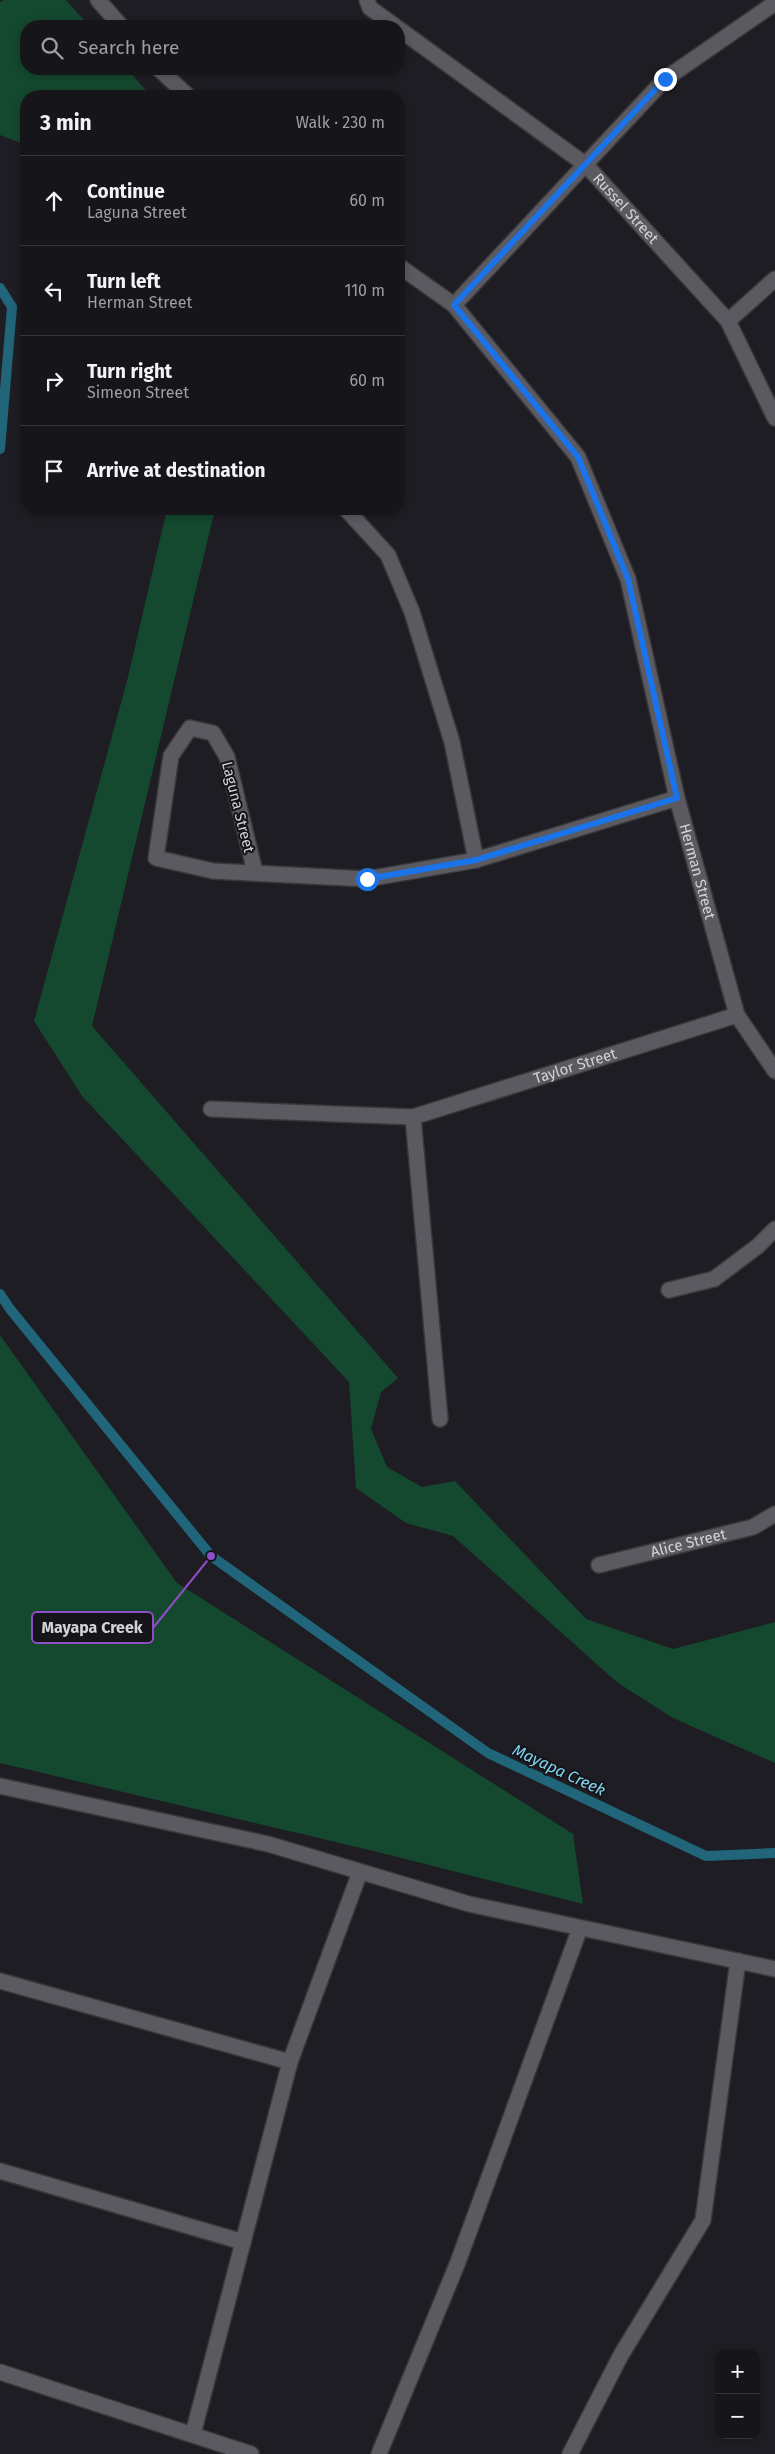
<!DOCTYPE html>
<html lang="en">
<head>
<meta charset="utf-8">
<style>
	body { margin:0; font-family:"Fira Sans",sans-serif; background:#1f1f23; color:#f1f3f6 }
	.controls { position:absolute; right:15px; bottom:15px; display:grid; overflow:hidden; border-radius:10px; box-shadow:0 2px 8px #0003 }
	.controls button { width:45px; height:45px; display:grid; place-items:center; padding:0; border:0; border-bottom:1px solid #353539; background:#16161a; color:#f1f3f6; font:25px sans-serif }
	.stop { position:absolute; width:15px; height:15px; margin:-11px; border:4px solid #1a73e8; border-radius:50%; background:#fff }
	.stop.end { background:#1a73e8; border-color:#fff; box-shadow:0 1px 5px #0008 }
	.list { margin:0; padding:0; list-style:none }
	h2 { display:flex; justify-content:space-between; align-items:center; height:65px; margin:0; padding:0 20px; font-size:21px }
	h2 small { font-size:16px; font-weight:400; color:#9e9fa2 }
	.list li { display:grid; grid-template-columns:32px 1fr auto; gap:15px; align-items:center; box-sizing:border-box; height:90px; padding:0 20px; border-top:1px solid #353539 }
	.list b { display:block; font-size:19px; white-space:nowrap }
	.list p { margin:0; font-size:16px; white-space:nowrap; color:#9e9fa2 }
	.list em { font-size:16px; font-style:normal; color:#9e9fa2 }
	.icon { flex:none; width:28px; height:28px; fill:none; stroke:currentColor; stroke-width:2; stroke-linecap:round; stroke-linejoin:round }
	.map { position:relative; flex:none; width:775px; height:2454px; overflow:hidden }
	.search { position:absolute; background:#16161a; box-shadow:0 2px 8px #0003; left:20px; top:20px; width:385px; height:55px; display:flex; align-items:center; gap:12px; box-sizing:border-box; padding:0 18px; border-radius:20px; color:#9e9fa2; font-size:19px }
	.panel { position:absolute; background:#16161a; box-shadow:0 2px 8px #0003; left:20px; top:90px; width:385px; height:425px; border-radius:20px }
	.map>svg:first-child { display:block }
	.green { fill:#14482f }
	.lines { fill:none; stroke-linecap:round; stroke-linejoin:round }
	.stream { stroke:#206579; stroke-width:10 }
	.street-casing { stroke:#39383d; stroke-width:18 }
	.street { stroke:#5b5a61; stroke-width:15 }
	.route { stroke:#1a73e8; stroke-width:6 }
	.labels { text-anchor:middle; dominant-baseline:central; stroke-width:4; stroke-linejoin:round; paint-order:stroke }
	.street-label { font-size:15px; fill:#d3d3d7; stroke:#151419 }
	.water-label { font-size:16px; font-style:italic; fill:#80d6f2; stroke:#151419 }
	.leader { fill:none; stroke:#8d4dc4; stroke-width:2 }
	.callout-dot { fill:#8d4dc4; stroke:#151419; stroke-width:2 }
	.callout { fill:#151419; stroke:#8d4dc4; stroke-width:2 }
	.callout-label { font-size:16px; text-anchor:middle; font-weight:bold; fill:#d3d3d7 }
</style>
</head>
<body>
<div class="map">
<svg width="775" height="2454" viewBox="0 0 775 2454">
	<rect width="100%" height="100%" fill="#1e1d23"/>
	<path class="green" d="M4 0H66L89 26H26V69H127L151 96H26V145L0 135V2Z
		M167 509H215L92 1026 398 1378 381 1392 371 1429 387 1467 422 1487 455 1481 586 1619 673 1649 775 1622V1763L673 1718 618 1683 453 1536 406 1523 356 1488 349 1382 82 1096 34 1021 127 681Z
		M0 1335 177 1583 573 1834 583 1904 378 1852 0 1763Z"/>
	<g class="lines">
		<path class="stream" d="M0 288 12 307 0 449
			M0 1294 10 1309 211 1556 488 1753 706 1856 775 1853"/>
		<g class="street-casing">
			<g id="street">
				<path d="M98 0 121 26"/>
				<path d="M367 0 370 8 395 26"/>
				<path id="s1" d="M399 29 586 165 728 321 775 418"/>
				<path d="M159 69 188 96"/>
				<path id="s2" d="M399 266 454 305 578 457 628 579 677 798 737 1015 775 1071"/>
				<path d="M454 305 665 79 775 3"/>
				<path d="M728 321 775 279"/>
				<path d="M346 509 388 555 412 612 452 742 476 860"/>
				<path d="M255 872 227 757 213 733 190 728 171 756 156 858 213 871 367 879 476 860 677 798"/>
				<path id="s3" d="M211 1109 413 1117 737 1015"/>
				<path d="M413 1117 440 1419"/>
				<path d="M669 1290 714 1279 758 1246 775 1229"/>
				<path id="s4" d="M599 1565 753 1527 775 1514"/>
				<path d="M0 1786 268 1844 469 1904 775 1969"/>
				<path d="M0 1981 290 2062"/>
				<path d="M0 2171 243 2242"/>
				<path d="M0 2372 251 2454"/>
				<path d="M193 2434 290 2062 360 1872"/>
				<path d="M379 2454 458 2262 580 1928"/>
				<path d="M570 2454 621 2355 703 2220 738 1961"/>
			</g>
		</g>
		<use href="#street" class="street"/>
	</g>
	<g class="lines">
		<path class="route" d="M367 879 476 860 677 798 628 579 578 457 454 305 665 79"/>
	</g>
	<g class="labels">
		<g class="street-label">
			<text stroke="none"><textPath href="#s1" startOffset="290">Russel Street</textPath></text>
			<text transform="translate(238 807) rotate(76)">Laguna Street</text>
			<text stroke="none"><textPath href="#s2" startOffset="696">Herman Street</textPath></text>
			<text stroke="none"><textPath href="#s3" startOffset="372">Taylor Street</textPath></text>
			<text stroke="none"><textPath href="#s4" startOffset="92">Alice Street</textPath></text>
		</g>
		<g class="water-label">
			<text transform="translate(559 1770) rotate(25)">Mayapa Creek</text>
		</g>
	</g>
	<path class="leader" d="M211 1556L153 1628"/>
	<circle class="callout-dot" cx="211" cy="1556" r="5"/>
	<rect class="callout" x="32" y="1612" width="121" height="31" rx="5"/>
	<g class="callout-label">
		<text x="92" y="1633">Mayapa Creek</text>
	</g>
</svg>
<div class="controls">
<button>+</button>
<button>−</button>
</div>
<div class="stop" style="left:367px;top:879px"></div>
<div class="stop end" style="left:665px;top:79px"></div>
<div class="search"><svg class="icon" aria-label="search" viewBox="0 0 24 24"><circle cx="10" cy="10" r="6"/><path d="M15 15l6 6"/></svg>Search here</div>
<section class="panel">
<h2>3 min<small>Walk · 230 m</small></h2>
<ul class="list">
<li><svg class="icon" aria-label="ahead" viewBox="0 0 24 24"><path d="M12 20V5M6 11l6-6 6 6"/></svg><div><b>Continue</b><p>Laguna Street</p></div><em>60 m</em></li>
<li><svg class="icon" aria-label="left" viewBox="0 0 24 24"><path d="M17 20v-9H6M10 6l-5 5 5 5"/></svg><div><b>Turn left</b><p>Herman Street</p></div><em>110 m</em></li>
<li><svg class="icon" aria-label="right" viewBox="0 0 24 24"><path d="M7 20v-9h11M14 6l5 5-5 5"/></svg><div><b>Turn right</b><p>Simeon Street</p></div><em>60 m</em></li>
<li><svg class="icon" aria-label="arrive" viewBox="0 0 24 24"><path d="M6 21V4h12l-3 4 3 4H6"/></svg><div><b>Arrive at destination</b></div></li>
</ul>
</section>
</div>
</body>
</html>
